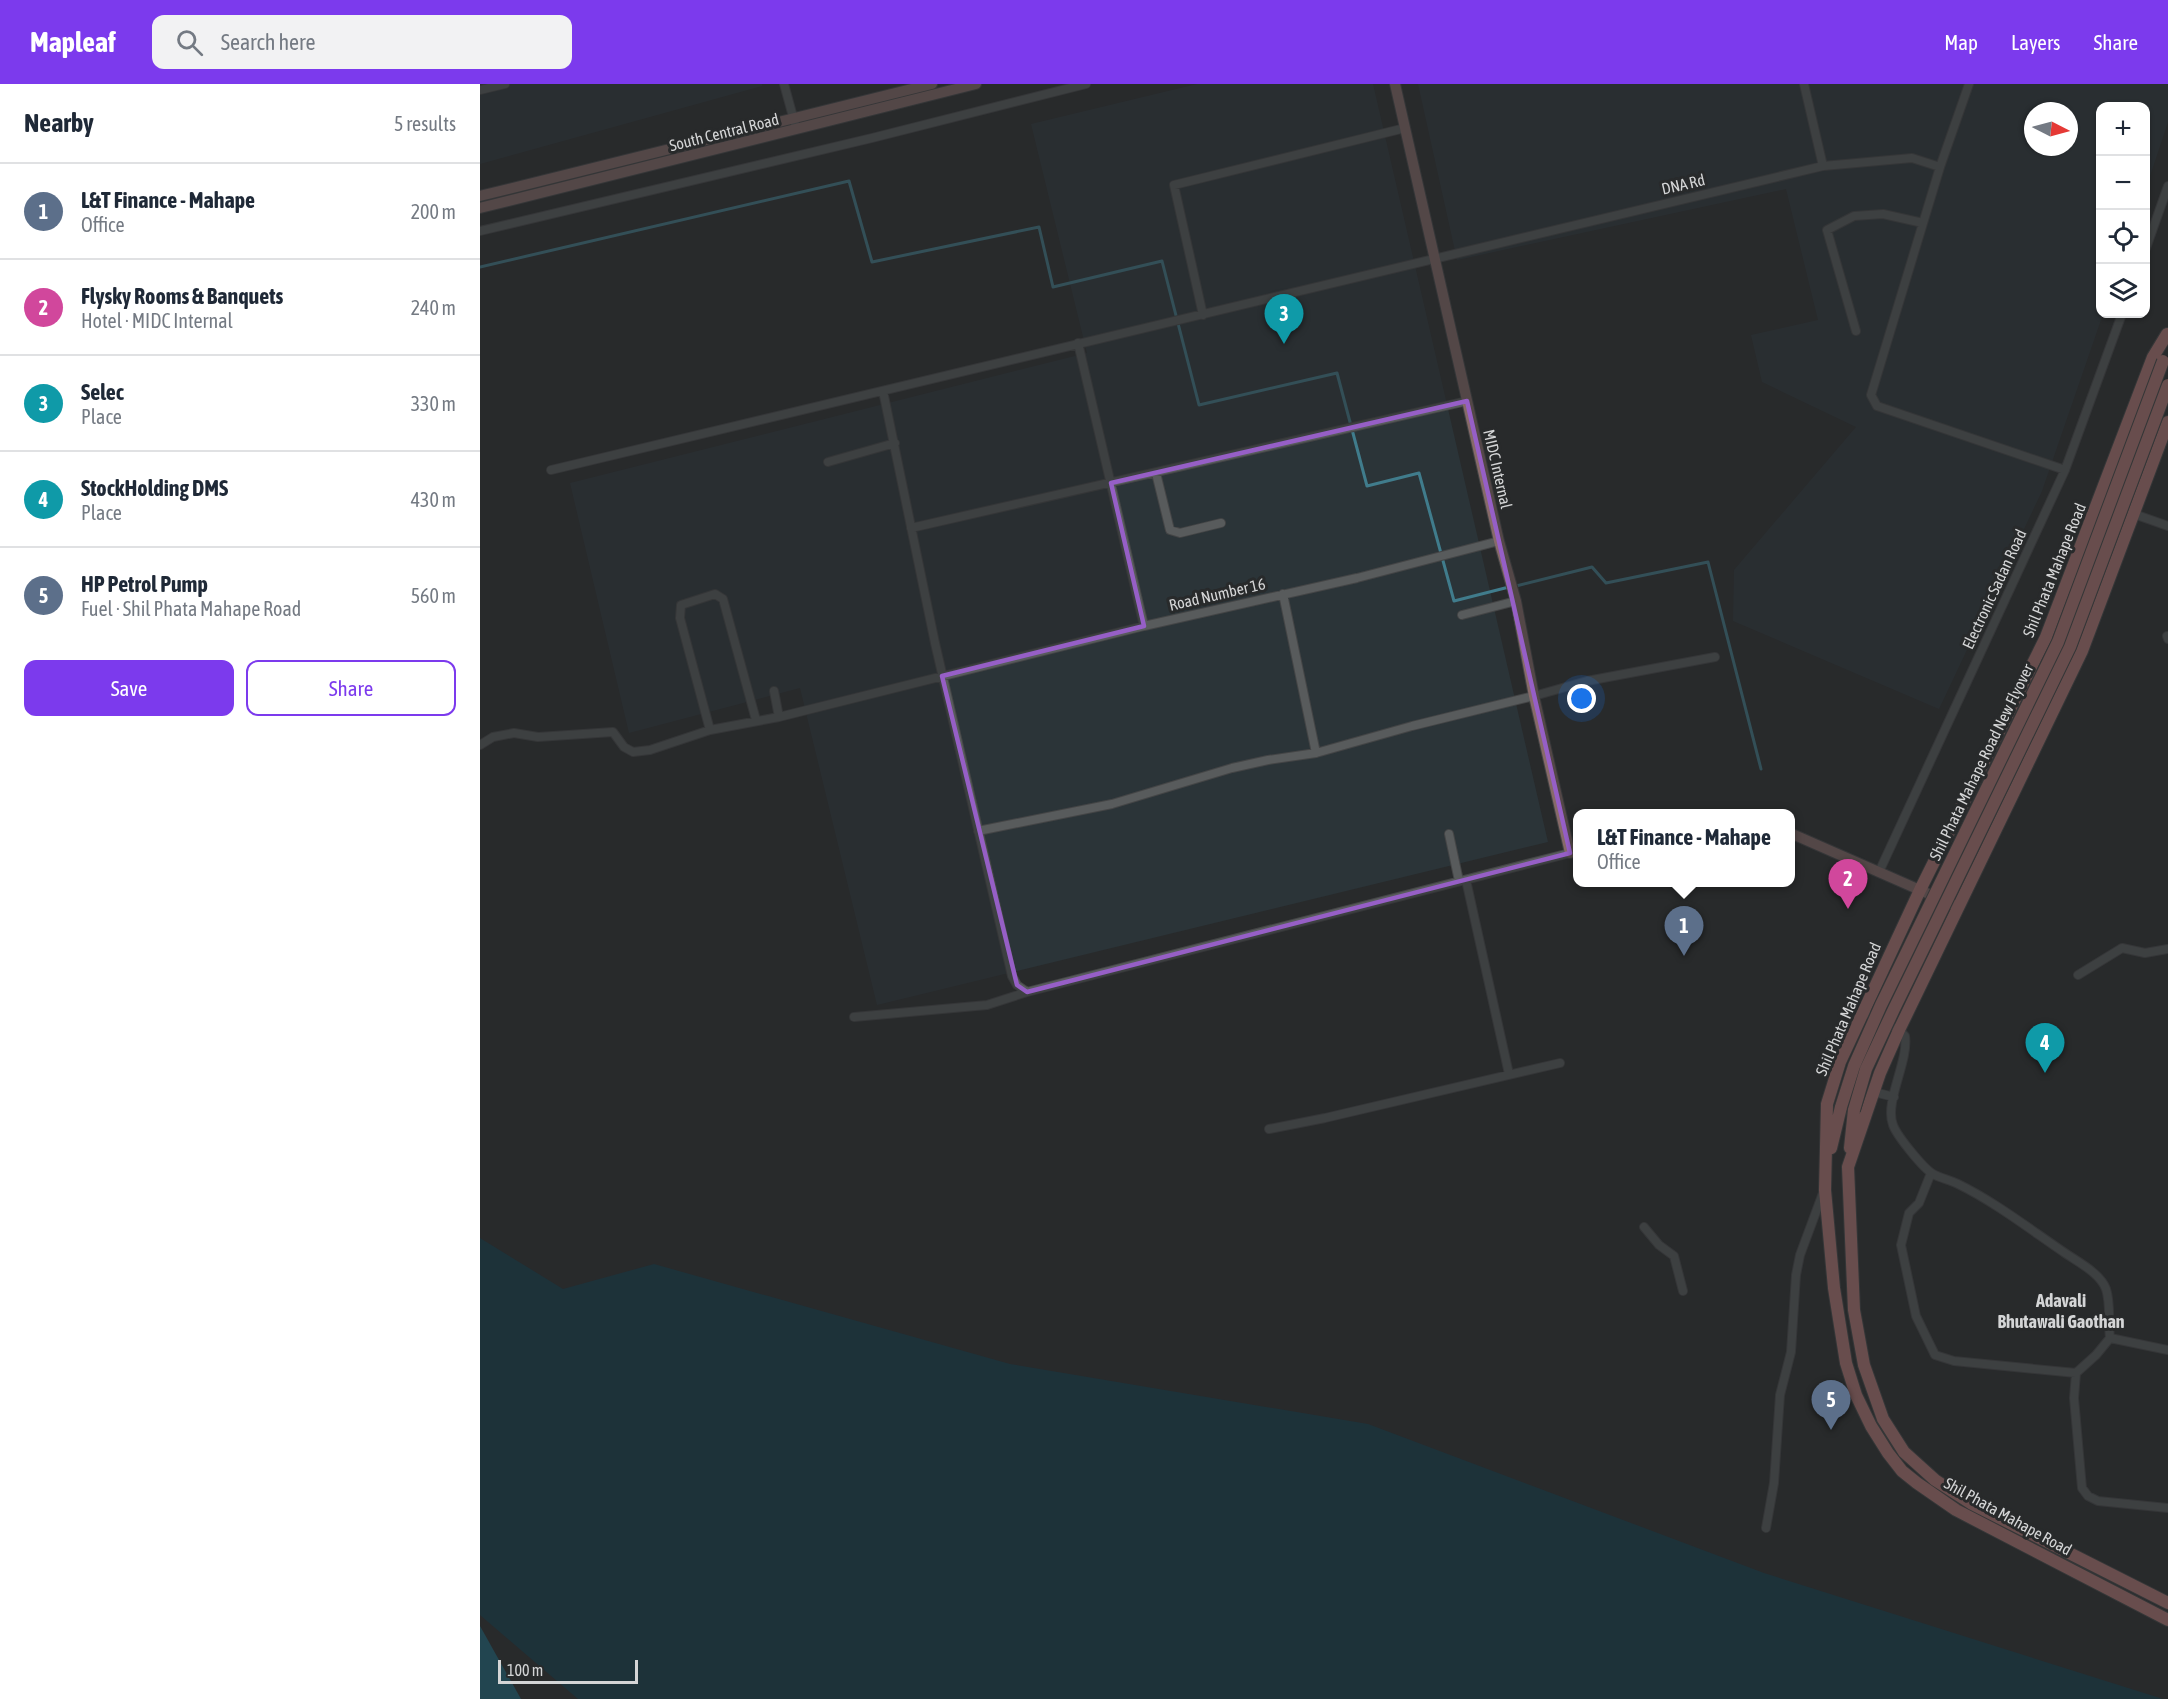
<!DOCTYPE html>
<html lang="en">
<head>
<meta charset="utf-8">
<style>
	body { margin:0; font-family:"Asap Condensed",sans-serif; background:#f2f2f3; color:#1f2937 }
	.controls { position:absolute; right:18px; top:18px; display:grid; overflow:hidden; border-radius:12px; box-shadow:0 2px 4px #0004 }
	.controls button { width:54px; height:54px; display:grid; place-items:center; padding:0; border:0; border-bottom:2px solid #e0e1e3; background:#fff; color:#1f2937; font:30px sans-serif }
	.compass { position:absolute; left:1544px; top:18px; width:54px; height:54px; border-radius:50%; background:#fff; box-shadow:0 2px 4px #0004; rotate:96deg }
	.scale { position:absolute; left:18px; bottom:15px; width:140px; box-sizing:border-box; padding-left:6px; border:3px solid #d4d5d6; border-top:0; font-size:16px; line-height:21px; white-space:nowrap; color:#d4d5d6; -webkit-text-stroke:4px #282a2b; paint-order:stroke }
	.you { position:absolute; left:1102px; top:615px; width:21px; height:21px; margin:-15px; border:4px solid #fff; border-radius:50%; background:#1a73e8; box-shadow:0 0 0 9px #1a73e833 }
	.badge { display:grid; place-items:center; width:39px; height:39px; border-radius:50%; background:#7c3aed; color:#fff; font-size:20px; font-weight:700 }
	.pin { position:absolute; translate:-50% -50px; filter:drop-shadow(0 2px 3px #0008) }
	.pin::after { content:''; position:absolute; top:32px; width:21px; height:18px; background:inherit; clip-path:polygon(0 0,100% 0,50% 100%) }
	.popup { position:absolute; left:1093px; top:725px; width:222px; height:78px; box-sizing:border-box; display:grid; place-content:center; border-radius:12px; background:#fff; filter:drop-shadow(0 2px 4px #0005); font-size:20px; white-space:nowrap; color:#747a83 }
	.popup b { font-size:22px; color:#1f2937 }
	.popup::after { content:''; position:absolute; left:50%; top:100%; margin-left:-12px; border:12px solid transparent; border-top-color:#fff }
	.list { margin:0; padding:0; list-style:none }
	h2 { display:flex; justify-content:space-between; align-items:center; height:78px; margin:0; padding:0 24px; font-size:26px }
	h2 small { font-size:20px; font-weight:400; color:#747a83 }
	.list li { display:grid; grid-template-columns:39px 1fr auto; gap:18px; align-items:center; box-sizing:border-box; height:96px; padding:0 24px; border-top:2px solid #e0e1e3 }
	.list b { display:block; font-size:22px; white-space:nowrap }
	.list p { margin:0; font-size:20px; white-space:nowrap; color:#747a83 }
	.list em { font-size:20px; font-style:normal; color:#747a83 }
	.actions { display:flex; gap:12px; padding:18px 24px }
	.actions a { flex:1; padding:14px 0; border:2px solid #7c3aed; border-radius:12px; text-align:center; font-size:21px; color:#7c3aed }
	.actions .main { background:#7c3aed; color:#fff }
	.icon { flex:none; width:33px; height:33px; fill:none; stroke:currentColor; stroke-width:2; stroke-linecap:round; stroke-linejoin:round }
	.map { position:relative; flex:none; width:1688px; height:1615px; overflow:hidden }
	header { display:flex; align-items:center; gap:36px; box-sizing:border-box; height:84px; padding:0 30px; background:#7c3aed; color:#fff }
	header strong { font-size:28px }
	nav { display:flex; gap:33px; margin-inline-start:auto; font-size:21px }
	.search { width:420px; height:54px; background:#f2f2f3; display:flex; align-items:center; gap:15px; box-sizing:border-box; padding:0 21px; border-radius:12px; color:#747a83; font-size:22px }
	main { display:flex }
	aside { flex:1; background:#fff }
	.map>svg:first-child { display:block }
	.built { fill:#2b3438; fill-rule:evenodd }
	.green { fill:#113c4a }
	.forest { fill:#1c667c }
	.lines { fill:none; stroke-linecap:round; stroke-linejoin:round }
	.stream { stroke:#407c8c; stroke-width:3 }
	.street-casing { stroke:#444546; stroke-width:10 }
	.secondary-casing { stroke:#444546; stroke-width:12 }
	.primary-casing { stroke:#444546; stroke-width:14 }
	.street { stroke:#585b5c; stroke-width:8 }
	.secondary { stroke:#876a69; stroke-width:10 }
	.primary { stroke:#b67975; stroke-width:12 }
	.primary-bridge-casing { stroke:#444546; stroke-width:14; stroke-linecap:butt }
	.primary-bridge { stroke:#b67975; stroke-width:12 }
	.marked { fill:none; stroke:#965fc6; stroke-width:4.5; stroke-linejoin:round }
	.labels { text-anchor:middle; dominant-baseline:central; stroke-width:6; stroke-linejoin:round; paint-order:stroke }
	.street-label { font-size:16px; fill:#d4d5d6; stroke:#282a2b }
	.neighbourhood-label { font-size:18px; font-weight:bold; fill:#d4d5d6; stroke:#282a2b }
</style>
</head>
<body>
<header>
<strong>Mapleaf</strong>
<div class="search"><svg class="icon" aria-label="search" viewBox="0 0 24 24"><circle cx="10" cy="10" r="6"/><path d="M15 15l6 6"/></svg>Search here</div>
<nav><a>Map</a><a>Layers</a><a>Share</a></nav>
</header>
<main>
<aside>
<h2>Nearby<small>5 results</small></h2>
<ul class="list">
<li><span class="badge" style="background:#5c6f8a">1</span><div><b>L&amp;T Finance - Mahape</b><p>Office</p></div><em>200 m</em></li>
<li><span class="badge" style="background:#d1479c">2</span><div><b>Flysky Rooms &amp; Banquets</b><p>Hotel · MIDC Internal</p></div><em>240 m</em></li>
<li><span class="badge" style="background:#0f9aa8">3</span><div><b>Selec</b><p>Place</p></div><em>330 m</em></li>
<li><span class="badge" style="background:#0f9aa8">4</span><div><b>StockHolding DMS</b><p>Place</p></div><em>430 m</em></li>
<li><span class="badge" style="background:#5c6f8a">5</span><div><b>HP Petrol Pump</b><p>Fuel · Shil Phata Mahape Road</p></div><em>560 m</em></li>
</ul>
<div class="actions"><a class="main">Save</a><a>Share</a></div>
</aside>
<div class="map">
<svg width="1688" height="1615" viewBox="0 0 1688 1615">
	<rect width="100%" height="100%" fill="#282a2b"/>
	<path class="built" d="M0 0H282V2L0 80Z
		M717 0H893L1068 758 397 921 320 604 149 649 90 399 607 269 551 40Z
		M938 0H1688V38L1666 104V22H1620V230H1623L1562 407 1459 625 1253 537 1254 486 1376 343 1282 298 1271 251 1338 236 1306 105 977 176ZM1553 27H1589V63H1553Z"/>
	<path class="green" d="M0 1154 83 1205 174 1180 530 1280 888 1340 1284 1489 1683 1615H98L0 1531Z"/>
	<path class="forest" d="M0 1542 41 1615H0Z"/>
	<g class="lines">
		<path class="stream" d="M0 183 369 97 392 178 559 143 573 203 682 177 719 321 857 289 887 402 939 389 974 517 1029 503
			M1036 502 1112 483 1126 499 1228 478 1281 685"/>
		<g class="street-casing">
			<path id="street" d="M304 0 315 40
				M1324 0 1343 82
				M1489 0 1460 83 1391 311 1397 322 1585 386
				M0 6 25 0
				M0 147 392 54 606 0
				M1666 164 1688 102
				M723 231 694 101 925 44
				M1376 247 1347 146 1374 132 1403 130 1443 139
				M598 259 664 542
				M403 307 455 559 532 892 537 901 547 908 1090 769
				M348 378 415 359
				M71 386 1343 82 1432 74 1460 83
				M676 389 690 446 700 449 741 439
				M1654 430 1688 442
				M431 444 987 317
				M803 510 836 669
				M982 531 1036 517
				M1687 552 1688 555
				M294 607 299 633
				M230 646 200 534 201 521 235 510 243 515 276 636
				M0 661 13 653 34 649 58 653 133 648 144 663 153 668 170 666 230 646 299 633 664 542 877 494 1019 457
				M498 747 632 720 752 684 788 676 836 669 932 642 1054 612 1107 597 1235 573
				M969 750 979 797
				M1399 788 1585 386 1642 230
				M986 796 1029 990
				M1598 891 1642 864 1665 869 1688 865
				M1391 932 1419 946 1425 952C1429 977 1404 1018 1413 1041 1417 1052 1443 1084 1453 1090 1460 1094 1470 1096 1478 1100 1515 1118 1551 1146 1585 1169 1598 1178 1620 1189 1626 1205 1631 1220 1628 1238 1630 1254L1616 1271 1596 1289 1594 1314 1602 1404 1608 1412 1618 1417 1688 1424
				M374 933 507 921 547 908
				M1394 1008 1414 1013
				M789 1045 845 1034 1080 979
				M1451 1089 1439 1119 1429 1129 1421 1161 1436 1232 1455 1271 1474 1277 1596 1289
				M1164 1143 1179 1161 1194 1172 1203 1207
				M1630 1254 1688 1266
				M1286 1444 1294 1399 1300 1311 1311 1268 1316 1191 1320 1171 1343 1109"/>
		</g>
		<g class="secondary-casing">
			<path id="secondary" d="M915 0 1019 457 1036 517 1054 612 1090 769 1098 767
				M0 112 452 0
				M0 124 496 0
				M1310 749 1474 821"/>
		</g>
		<g class="primary-casing">
			<path id="primary" d="M1687 250 1673 273 1566 553 1440 806 1360 978 1347 1020 1345 1106 1354 1204 1366 1279 1376 1311 1391 1342 1408 1369 1422 1387 1437 1399 1476 1426 1688 1536
				M1688 338 1602 567 1419 946 1400 989 1368 1083 1374 1226 1384 1281 1403 1335 1424 1368 1455 1396 1492 1420 1688 1519
				M1351 1064 1361 1023
				M1370 1064 1374 1026"/>
		</g>
		<use href="#street" class="street"/>
		<use href="#secondary" class="secondary"/>
		<use href="#primary" class="primary"/>
		<g class="primary-bridge-casing">
			<path id="primary-bridge" d="M1361 1023 1374 982 1401 921 1578 558 1683 277
				M1374 1026 1386 985 1414 925 1590 563 1688 301"/>
		</g>
		<use href="#primary-bridge" class="primary-bridge"/>
	</g>
	<path d="M0 0H1688V1615H0ZM987 317 1090 769 547 908 537 901 462 592 664 542 631 399Z" fill="#282a2b" fill-opacity=".55" fill-rule="evenodd"/>
	<path class="marked" d="M987 317 1090 769 547 908 537 901 462 592 664 542 631 399Z"/>
	<g class="labels">
		<g class="street-label">
			<text transform="translate(244 48) rotate(-14)">South Central Road</text>
			<text transform="translate(1203 100) rotate(-13)">DNA Rd</text>
			<text transform="translate(1018 385) rotate(77)">MIDC Internal</text>
			<text transform="translate(1574 486) rotate(-68)">Shil Phata Mahape Road</text>
			<text transform="translate(1514 505) rotate(-65)">Electronic Sadan Road</text>
			<text transform="translate(737 510) rotate(-13)">Road Number 16</text>
			<text transform="translate(1501 678) rotate(-64)">Shil Phata Mahape Road New Flyover</text>
			<text transform="translate(1368 925) rotate(-67)">Shil Phata Mahape Road</text>
			<text transform="translate(1528 1432) rotate(29)">Shil Phata Mahape Road</text>
		</g>
		<g class="neighbourhood-label">
			<text x="1581" y="1216">Adavali<tspan x="1581" dy="21">Bhutawali Gaothan</tspan></text>
		</g>
	</g>
</svg>
<div class="controls">
<button>+</button>
<button>−</button>
<button><svg class="icon" aria-label="locate" viewBox="0 0 24 24"><circle cx="12" cy="12" r="6"/><path d="M12 2v4M12 18v4M2 12h4M18 12h4"/></svg></button>
<button><svg class="icon" aria-label="layers" viewBox="0 0 24 24"><path d="M12 4l9 5-9 5-9-5zM3 14l9 5 9-5"/></svg></button>
</div>
<svg class="compass" viewBox="-18 -18 36 36"><path d="M0-13l5 13h-10z" fill="#e53935"/><path d="M0 13l5-13h-10z" fill="#747a83"/></svg>
<div class="scale">100 m</div>
<div class="you"></div>
<div class="pin badge" style="left:1204px;top:872px;background:#5c6f8a">1</div>
<div class="popup"><b>L&amp;T Finance - Mahape</b>Office</div>
<div class="pin badge" style="left:1368px;top:825px;background:#d1479c">2</div>
<div class="pin badge" style="left:804px;top:260px;background:#0f9aa8">3</div>
<div class="pin badge" style="left:1565px;top:989px;background:#0f9aa8">4</div>
<div class="pin badge" style="left:1351px;top:1346px;background:#5c6f8a">5</div>
</div>
</main>
</body>
</html>
